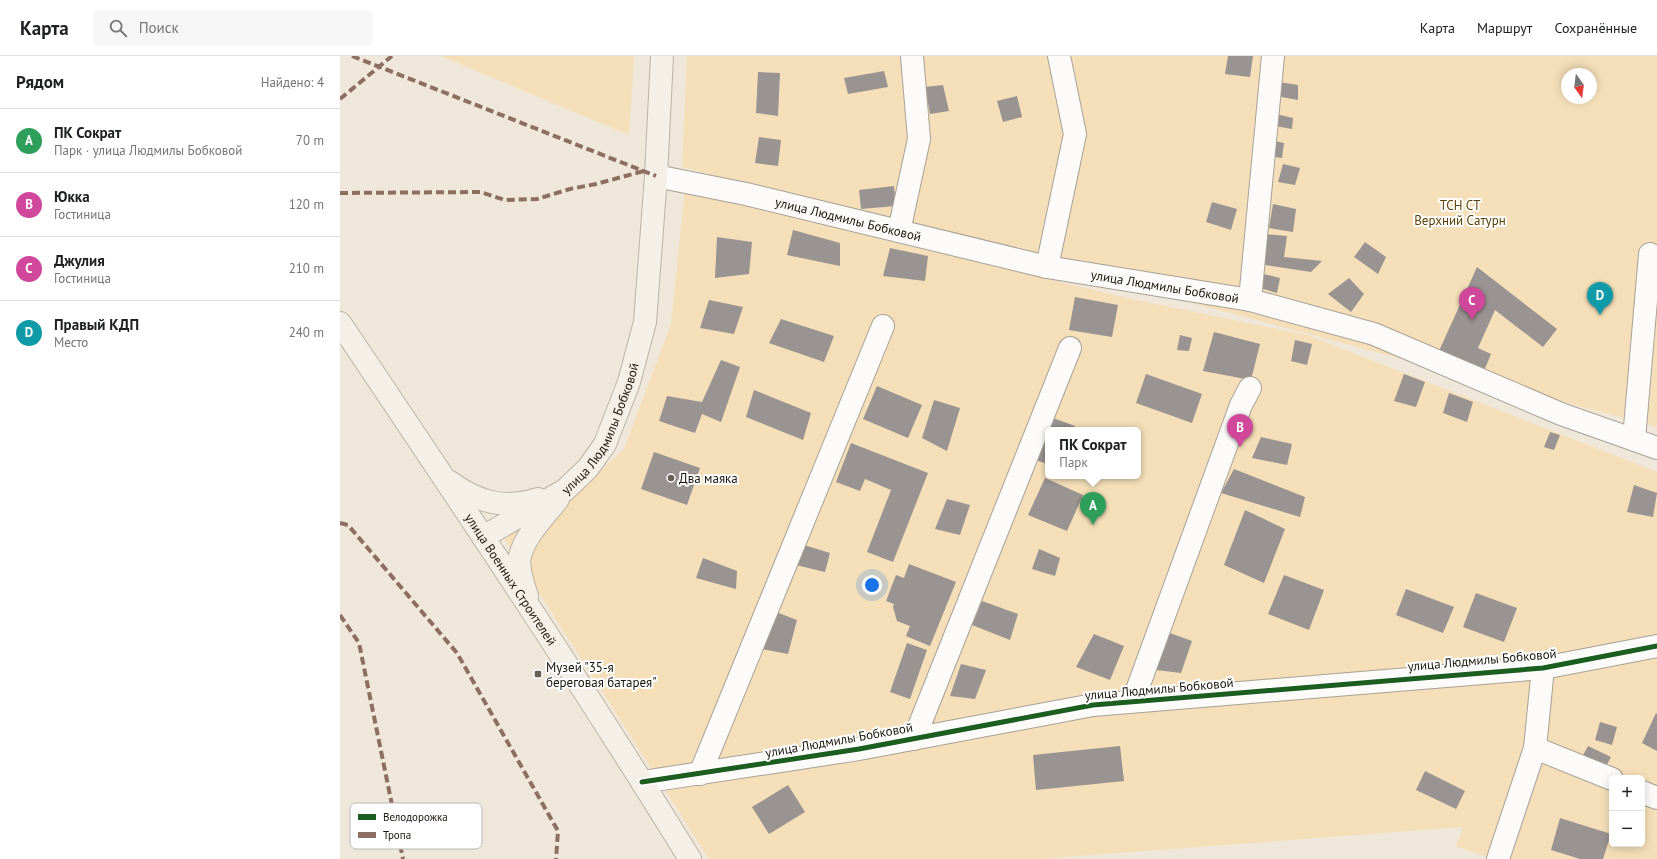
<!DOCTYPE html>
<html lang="ru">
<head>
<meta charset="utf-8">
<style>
	body { margin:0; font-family:"PT Sans",sans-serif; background:#f6f6f6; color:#202124 }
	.controls { position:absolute; right:12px; bottom:12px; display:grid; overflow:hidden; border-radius:6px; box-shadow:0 2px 10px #0003 }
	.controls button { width:36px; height:36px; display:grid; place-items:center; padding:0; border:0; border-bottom:1px solid #e0e0e0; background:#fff; color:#202124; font:20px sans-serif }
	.compass { position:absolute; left:1221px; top:12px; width:36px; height:36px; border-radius:50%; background:#fff; box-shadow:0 2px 10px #0003; rotate:166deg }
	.you { position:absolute; left:532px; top:529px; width:14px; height:14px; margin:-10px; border:3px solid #fff; border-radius:50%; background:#1a73e8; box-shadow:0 0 0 6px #1a73e833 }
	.badge { display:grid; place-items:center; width:26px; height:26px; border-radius:50%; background:#655f55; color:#fff; font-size:13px; font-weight:700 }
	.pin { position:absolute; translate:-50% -33px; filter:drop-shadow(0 1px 2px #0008) }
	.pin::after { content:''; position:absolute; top:21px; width:14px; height:12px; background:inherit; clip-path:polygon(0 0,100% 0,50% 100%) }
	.popup { position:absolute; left:705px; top:371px; width:96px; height:52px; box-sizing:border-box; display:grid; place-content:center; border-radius:6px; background:#fff; filter:drop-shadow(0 1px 3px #0005); font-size:13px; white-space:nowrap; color:#757577 }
	.popup b { font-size:15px; color:#202124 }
	.popup::after { content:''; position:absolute; left:50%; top:100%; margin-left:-8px; border:8px solid transparent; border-top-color:#fff }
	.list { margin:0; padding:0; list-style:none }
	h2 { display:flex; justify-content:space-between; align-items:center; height:52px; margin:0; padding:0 16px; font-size:17px }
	h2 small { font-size:13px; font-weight:400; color:#757577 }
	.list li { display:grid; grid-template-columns:26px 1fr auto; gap:12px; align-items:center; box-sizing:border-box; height:64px; padding:0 16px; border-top:1px solid #e0e0e0 }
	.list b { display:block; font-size:15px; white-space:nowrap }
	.list p { margin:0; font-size:13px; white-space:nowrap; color:#757577 }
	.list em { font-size:13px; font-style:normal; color:#757577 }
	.icon { flex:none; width:22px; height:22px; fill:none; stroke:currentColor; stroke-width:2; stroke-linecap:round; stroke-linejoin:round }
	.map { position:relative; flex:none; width:1317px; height:803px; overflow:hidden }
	header { display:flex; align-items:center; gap:24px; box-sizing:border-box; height:56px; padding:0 20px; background:#fff; border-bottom:1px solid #e0e0e0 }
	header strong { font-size:19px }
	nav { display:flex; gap:22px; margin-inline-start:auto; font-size:14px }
	.search { width:280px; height:36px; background:#f6f6f6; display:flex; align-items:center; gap:10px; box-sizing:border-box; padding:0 14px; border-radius:6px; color:#757577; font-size:15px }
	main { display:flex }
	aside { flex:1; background:#fff }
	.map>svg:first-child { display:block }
	.green { fill:#f4dfb8; fill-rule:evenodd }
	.building { fill:#999391 }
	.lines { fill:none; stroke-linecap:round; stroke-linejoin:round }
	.minor-casing { stroke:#a7a197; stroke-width:24 }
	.major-casing { stroke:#bcb3a4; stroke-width:24 }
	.minor { stroke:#fdfbf9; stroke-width:22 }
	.major { stroke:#f4f0e8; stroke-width:22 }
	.quiet { stroke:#8d6e63; stroke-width:4; stroke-dasharray:8 4; stroke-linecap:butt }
	.cycleway-casing { stroke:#fff; stroke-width:8 }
	.cycleway { stroke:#1b5e20; stroke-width:5 }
	.poi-dot { fill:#655f55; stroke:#fff; stroke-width:1.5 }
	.labels { text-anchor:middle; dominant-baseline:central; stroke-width:4; stroke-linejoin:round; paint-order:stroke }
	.park-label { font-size:13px; fill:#5c4206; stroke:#fff }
	.street-label { font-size:13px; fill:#1a160d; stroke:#fff }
	.poi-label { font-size:13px; fill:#1a160d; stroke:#fff; text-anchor:start }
	.key { fill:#fff; stroke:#bab9b6; stroke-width:1 }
	.key-label { font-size:11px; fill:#1a160d }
</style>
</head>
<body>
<header>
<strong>Карта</strong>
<div class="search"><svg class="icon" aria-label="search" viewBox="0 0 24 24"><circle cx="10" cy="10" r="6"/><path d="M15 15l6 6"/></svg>Поиск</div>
<nav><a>Карта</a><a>Маршрут</a><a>Сохранённые</a></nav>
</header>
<main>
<aside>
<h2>Рядом<small>Найдено: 4</small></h2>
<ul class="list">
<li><span class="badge" style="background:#2e9e5b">A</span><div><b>ПК Сократ</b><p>Парк · улица Людмилы Бобковой</p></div><em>70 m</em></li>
<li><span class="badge" style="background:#d1479c">B</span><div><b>Юкка</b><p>Гостиница</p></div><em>120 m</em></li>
<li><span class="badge" style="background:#d1479c">C</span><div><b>Джулия</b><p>Гостиница</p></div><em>210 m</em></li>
<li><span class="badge" style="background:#0f9aa8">D</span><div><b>Правый КДП</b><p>Место</p></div><em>240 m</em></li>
</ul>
</aside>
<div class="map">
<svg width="1317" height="803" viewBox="0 0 1317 803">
	<rect width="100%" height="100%" fill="#efe7da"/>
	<path class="green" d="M101 0H294L289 79Z
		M347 0H1317V371L342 111ZM1227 18H1251V42H1227Z
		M345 133 556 187 796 244 967 279 1317 416V803H1153L1116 790 1123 771 699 803H369L164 482 216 455 284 393 331 268ZM708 374H798V420H708ZM1272 722H1302V788H1272Z"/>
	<path class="building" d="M888 0H913L910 21 885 18Z
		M544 15 548 31 508 38 504 22Z
		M418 16 440 17 438 60 416 57Z
		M939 26 958 29V44L936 40Z
		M603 29 609 55 590 58 585 31Z
		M677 40 682 61 663 66 657 45Z
		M936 58 953 62 952 73 935 70Z
		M419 81 441 84 438 110 415 107Z
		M930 84 944 87 942 102 928 100Z
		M943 108 960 112 955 129 938 126Z
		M554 130 556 150 521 153 519 134Z
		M872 146 897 153 891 174 866 166Z
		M933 148 956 153 953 176 929 172Z
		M453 174 500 187V210L447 199Z
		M924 178 947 180 944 201 982 205 971 216 925 209Z
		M377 181 412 186 409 218 375 222Z
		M1025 186 1046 201 1038 218 1014 201Z
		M550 192 588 200 585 225 543 220Z
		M1137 211 1217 273 1203 291 1155 254 1138 292 1151 298 1144 315 1099 295Z
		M919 217 940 222 937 237 916 231Z
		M1009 222 1024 238 1011 256 988 238Z
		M735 241 778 249 772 281 729 274Z
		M369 244 403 251 394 278 360 272Z
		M441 263 494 280 484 306 429 287Z
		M874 276 920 288 911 324 863 315Z
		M840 279 852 282 849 295 837 294Z
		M955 284 972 288 967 309 951 305Z
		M381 304 400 311 381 366 362 358 355 377 319 365 327 340 362 346Z
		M806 318 862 338 852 367 796 347Z
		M1064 318 1085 326 1076 351 1054 345Z
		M537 330 582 349 568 382 523 363Z
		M414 334 471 357 463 384 406 361Z
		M1109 337 1133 346 1127 366 1103 357Z
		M594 344 620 352 607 395 582 382Z
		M713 362 735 370 734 374H708V408L695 404Z
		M1210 376 1220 379 1214 394 1204 391Z
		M921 381 952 388 947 409 912 402Z
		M511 387 588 417 553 506 527 496 551 434 525 423 520 435 496 426Z
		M314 396 360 412 347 449 301 433Z
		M894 413 965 441 960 461 881 437Z
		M705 422 743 439 727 475 688 459Z
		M1294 429 1317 437 1313 461 1287 456Z
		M607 443 630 449 620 479 595 473Z
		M905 454 945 473 924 527 884 509Z
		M464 489 490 497 485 516 456 509Z
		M699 493 720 502 715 520 692 513Z
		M363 502 397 515 396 533 356 522Z
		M569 508 616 526 590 590 566 580 570 570 557 565 553 551 554 548 546 545 556 519 564 522Z
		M944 519 984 534 969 574 928 558Z
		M1066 533 1114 551 1103 577 1056 559Z
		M1136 537 1177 552 1164 586 1123 571Z
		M642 545 678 558 670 584 632 569Z
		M436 556 457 564 448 598 422 593Z
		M827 576 852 585 841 617 816 614Z
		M754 578 784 590 770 624 736 611Z
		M567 587 587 594 570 643 550 636Z
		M621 608 646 614 635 643 610 640Z
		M1316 657 1317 658V695L1302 687Z
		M1260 666 1277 671 1272 689 1255 684Z
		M780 690 784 725 696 734 693 699Z
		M1248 690 1271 701 1263 716 1240 705Z
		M1085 715 1125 735 1116 753 1076 734Z
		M448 729 465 756 429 778 412 751Z
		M1220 762 1271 778 1263 803H1240L1211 794Z"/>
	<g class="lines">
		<g class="minor-casing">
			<g id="minor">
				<path id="s1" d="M316 120 406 138 707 211 910 244 1034 278 1221 358 1317 392"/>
				<path d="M559 175 579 83 572 0"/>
				<path d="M707 211 735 78 719 0"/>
				<path d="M910 244 933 0"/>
				<path d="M1294 383 1310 198"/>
				<path d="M793 645 901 349 910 332"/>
				<path d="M574 683 730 292"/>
				<path d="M1195 692 1272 723"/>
				<path d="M360 718 543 270"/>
				<path d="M302 726 519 693 753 649 1203 612 1317 590"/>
				<path d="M1302 736 1317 742"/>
				<path d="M1158 803 1195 692 1203 612"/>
			</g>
		</g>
		<g class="major-casing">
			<g id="major">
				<path id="s2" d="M0 267C119 444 238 621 350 803"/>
				<path d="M110 426C137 446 165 454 198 443"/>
				<path id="s3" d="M143 481 225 434 248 412 265 388 289 326 305 266 316 120 322 0"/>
				<path d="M187 540C183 528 177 512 180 500 185 479 205 460 218 443"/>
			</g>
		</g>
		<use href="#minor" class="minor"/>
		<use href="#major" class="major"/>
		<path class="quiet" d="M12 0 316 120
			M0 43 52 0
			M0 137 140 136 165 144 197 143 230 133 256 128 304 115
			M0 467 8 469 117 597 218 775 216 803
			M0 559 19 587 63 803"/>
		<g class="cycleway-casing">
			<path id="cycleway" d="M302 726 519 693 753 649 1203 612 1317 590"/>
		</g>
		<use href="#cycleway" class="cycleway"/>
	</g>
	<g class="poi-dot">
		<circle cx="331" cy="422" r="4"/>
		<rect x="194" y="614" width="8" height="8" rx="2"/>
	</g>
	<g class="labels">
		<g class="park-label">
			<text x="1120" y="149">ТСН СТ<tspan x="1120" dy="15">Верхний Сатурн</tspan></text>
		</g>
		<g class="street-label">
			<text stroke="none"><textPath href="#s1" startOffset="197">улица Людмилы Бобковой</textPath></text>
			<text stroke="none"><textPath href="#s1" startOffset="521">улица Людмилы Бобковой</textPath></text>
			<text stroke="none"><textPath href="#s3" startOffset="167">улица Людмилы Бобковой</textPath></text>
			<text stroke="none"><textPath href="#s2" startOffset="308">улица Военных Строителей</textPath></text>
			<text transform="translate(1142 604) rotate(-5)">улица Людмилы Бобковой</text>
			<text transform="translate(819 633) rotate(-5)">улица Людмилы Бобковой</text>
			<text transform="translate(499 684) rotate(-10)">улица Людмилы Бобковой</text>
		</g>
		<g class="poi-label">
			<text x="339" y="422">Два маяка</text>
			<text x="206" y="611">Музей "35-я<tspan x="206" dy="15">береговая батарея"</tspan></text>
		</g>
	</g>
	<rect x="10" y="747" width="132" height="46" rx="6" class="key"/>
	<rect x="18" y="758" width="18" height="6" fill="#1b5e20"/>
	<rect x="18" y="776" width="18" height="6" fill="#8d6e63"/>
	<g class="key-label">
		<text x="43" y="765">Велодорожка</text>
		<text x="43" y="783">Тропа</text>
	</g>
</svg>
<div class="controls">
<button>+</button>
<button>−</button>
</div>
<svg class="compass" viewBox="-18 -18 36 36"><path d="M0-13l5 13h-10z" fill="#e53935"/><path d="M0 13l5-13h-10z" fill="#757577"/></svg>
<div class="you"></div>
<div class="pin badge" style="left:753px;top:469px;background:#2e9e5b">A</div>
<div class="popup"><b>ПК Сократ</b>Парк</div>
<div class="pin badge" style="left:900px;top:391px;background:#d1479c">B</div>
<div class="pin badge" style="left:1132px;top:264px;background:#d1479c">C</div>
<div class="pin badge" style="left:1260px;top:259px;background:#0f9aa8">D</div>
</div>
</main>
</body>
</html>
